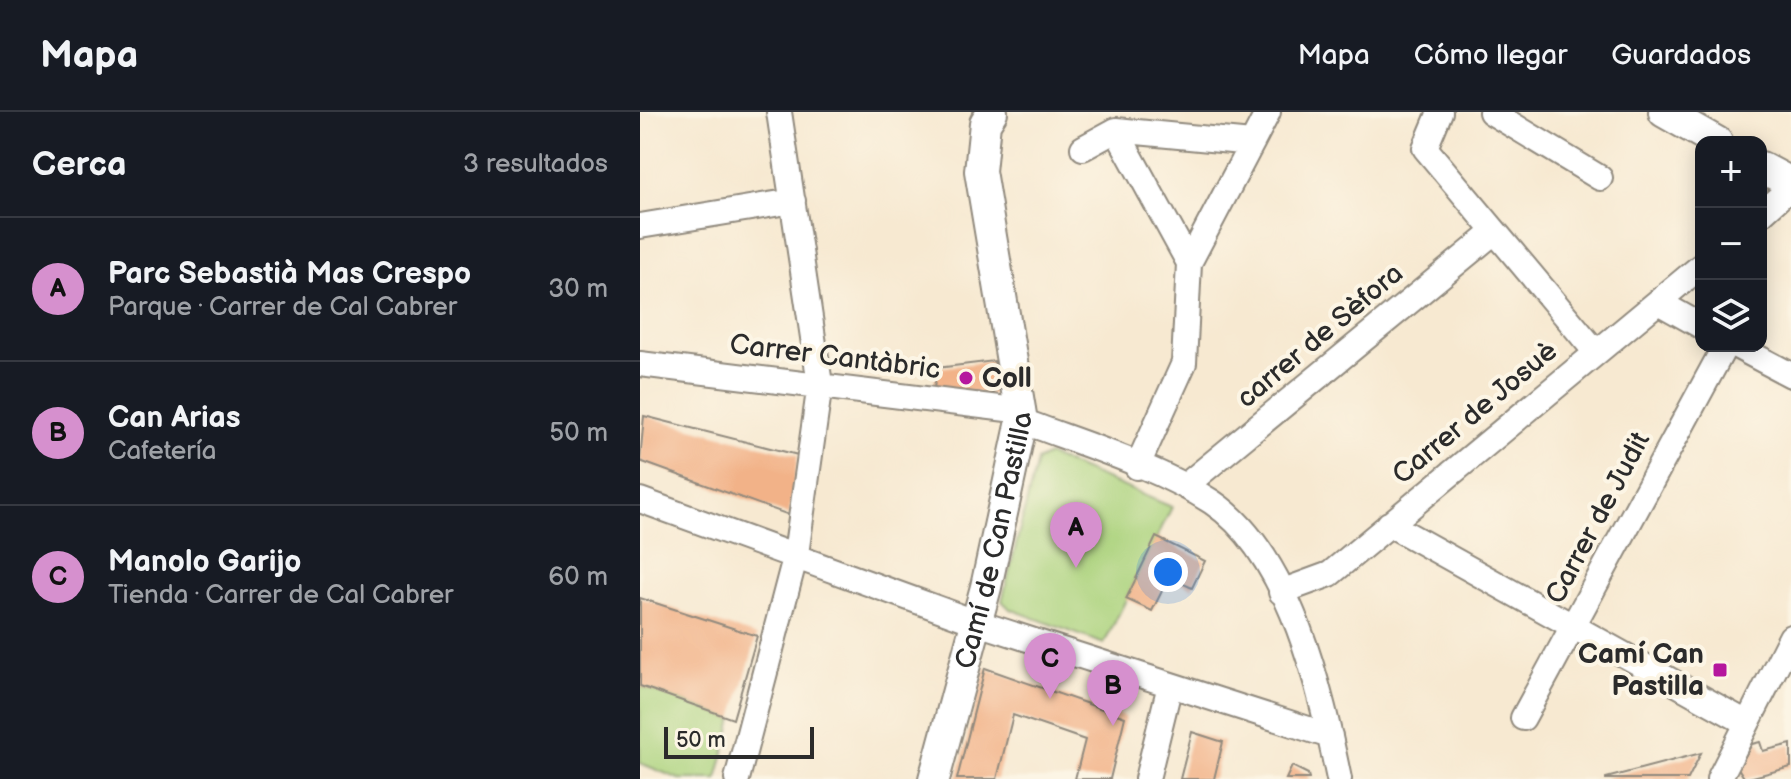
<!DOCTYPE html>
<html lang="es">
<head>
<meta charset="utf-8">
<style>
	body { margin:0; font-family:"Balsamiq Sans",sans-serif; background:#242831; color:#f1f3f6 }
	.controls { position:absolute; right:24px; top:24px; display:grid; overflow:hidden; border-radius:16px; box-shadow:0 4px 20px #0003 }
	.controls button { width:72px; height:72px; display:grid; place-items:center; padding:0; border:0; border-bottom:2px solid #363941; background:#171b24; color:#f1f3f6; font:40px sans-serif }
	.scale { position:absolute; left:24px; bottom:20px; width:150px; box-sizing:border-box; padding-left:8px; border:4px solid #2b2b2b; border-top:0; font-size:22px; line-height:28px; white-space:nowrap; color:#2b2b2b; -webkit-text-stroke:6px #fcf5e5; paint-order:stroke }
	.you { position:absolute; left:528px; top:460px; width:28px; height:28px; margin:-20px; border:6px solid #fff; border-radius:50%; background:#1a73e8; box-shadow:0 0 0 12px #1a73e833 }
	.badge { display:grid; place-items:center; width:52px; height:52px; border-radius:50%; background:#d690ce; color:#111; font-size:26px; font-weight:700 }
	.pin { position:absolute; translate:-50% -66px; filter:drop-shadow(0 2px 4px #0008) }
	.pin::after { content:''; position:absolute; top:42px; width:28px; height:24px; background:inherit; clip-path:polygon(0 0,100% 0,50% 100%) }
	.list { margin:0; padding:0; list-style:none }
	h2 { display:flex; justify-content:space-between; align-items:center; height:104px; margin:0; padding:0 32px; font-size:34px }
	h2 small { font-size:26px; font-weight:400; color:#9ea1a6 }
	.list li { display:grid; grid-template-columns:52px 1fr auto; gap:24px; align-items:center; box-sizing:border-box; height:144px; padding:0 32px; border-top:2px solid #363941 }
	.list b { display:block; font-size:30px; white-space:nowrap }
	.list p { margin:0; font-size:26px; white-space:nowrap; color:#9ea1a6 }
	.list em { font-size:26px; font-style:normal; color:#9ea1a6 }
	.icon { flex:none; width:44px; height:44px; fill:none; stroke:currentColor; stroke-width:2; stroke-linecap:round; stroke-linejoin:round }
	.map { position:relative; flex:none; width:1151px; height:667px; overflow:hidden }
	header { display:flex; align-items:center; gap:48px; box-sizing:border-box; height:112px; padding:0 40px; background:#171b24; border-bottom:2px solid #363941 }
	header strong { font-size:38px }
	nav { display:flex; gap:44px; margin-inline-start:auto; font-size:28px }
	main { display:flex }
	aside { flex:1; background:#171b24 }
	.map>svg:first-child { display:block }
	.green { fill:#acd37e; stroke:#6c7f54; stroke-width:2 }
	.building { fill:#f2b288 }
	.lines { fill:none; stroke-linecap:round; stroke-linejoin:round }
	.minor-casing { stroke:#918a7e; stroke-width:28 }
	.tertiary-casing { stroke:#918a7e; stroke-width:34 }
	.minor { stroke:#fff; stroke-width:24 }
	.tertiary { stroke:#fff; stroke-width:30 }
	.poi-dot { fill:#b5179e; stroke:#fcf5e5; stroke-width:3 }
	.labels { text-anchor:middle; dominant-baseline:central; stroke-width:8; stroke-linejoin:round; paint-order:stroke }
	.street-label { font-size:28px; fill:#2b2b2b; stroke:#fcf5e5 }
	.poi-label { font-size:28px; font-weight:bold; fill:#2b2b2b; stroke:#fcf5e5; text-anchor:start }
</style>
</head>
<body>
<header>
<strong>Mapa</strong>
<nav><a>Mapa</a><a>Cómo llegar</a><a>Guardados</a></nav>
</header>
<main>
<aside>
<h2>Cerca<small>3 resultados</small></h2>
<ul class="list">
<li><span class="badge">A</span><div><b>Parc Sebastià Mas Crespo</b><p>Parque · Carrer de Cal Cabrer</p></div><em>30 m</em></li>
<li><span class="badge">B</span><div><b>Can Arias</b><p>Cafetería</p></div><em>50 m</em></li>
<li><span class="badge">C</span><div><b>Manolo Garijo</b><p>Tienda · Carrer de Cal Cabrer</p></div><em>60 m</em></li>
</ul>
</aside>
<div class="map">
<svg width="1151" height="667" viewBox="0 0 1151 667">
	<rect width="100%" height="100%" fill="#fcf5e5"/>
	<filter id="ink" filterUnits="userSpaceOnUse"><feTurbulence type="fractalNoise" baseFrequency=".0125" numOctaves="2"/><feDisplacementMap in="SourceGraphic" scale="16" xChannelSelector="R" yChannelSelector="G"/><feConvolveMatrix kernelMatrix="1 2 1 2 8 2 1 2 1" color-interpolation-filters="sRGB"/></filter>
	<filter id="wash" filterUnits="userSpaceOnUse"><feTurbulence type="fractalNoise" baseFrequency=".006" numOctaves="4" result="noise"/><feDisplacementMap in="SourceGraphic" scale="32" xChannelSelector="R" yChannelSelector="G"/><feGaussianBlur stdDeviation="1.8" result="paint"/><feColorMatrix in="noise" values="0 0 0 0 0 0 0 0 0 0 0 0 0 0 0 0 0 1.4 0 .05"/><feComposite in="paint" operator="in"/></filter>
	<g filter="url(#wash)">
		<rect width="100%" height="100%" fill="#f7e9d1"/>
		<path class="green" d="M408 343 532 395 464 532 370 497 362 489 397 349Z
			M0 574 93 607 77 667H39L0 651Z"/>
		<g id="blocks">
			<path class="building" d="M354 249 359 277 352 282 294 276 297 256Z
				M4 304 158 343 149 403 0 349Z
				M516 425 565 449 552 476 529 465 512 499 486 487Z
				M0 486 117 524 93 607 0 574Z
				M345 556 485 605 470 667H435L445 628 373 603 357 667H317Z
				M552 620 583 630 574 667H540Z
				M1120 630 1123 639 1151 632V655L1105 667 1098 656 1112 632Z
				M1061 641 1048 667H966V666Z
				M652 654 668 662 669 667H646Z"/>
		</g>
	</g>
	<g filter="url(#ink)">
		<use href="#blocks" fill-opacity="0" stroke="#918a7e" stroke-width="2"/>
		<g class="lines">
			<g class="minor-casing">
				<path id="minor" d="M800 0 785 36 955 239
					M851 0 960 66
					M612 31 628 0
					M443 36 476 18
					M1121 102 1151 75
					M0 114 153 89
					M1020 191 1061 214
					M1096 234 1151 263
					M0 252 383 299
					M382 309C443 332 517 354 572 390 651 443 681 580 699 667
					M497 355 544 251 549 151 612 31 476 18 549 151
					M545 374 853 121
					M0 388 335 510 690 624
					M749 412 1105 610
					M641 480 690 462 1061 154
					M883 606 1085 234
					M97 667 156 442 180 272 139 0
					M507 667 530 573
					M1079 667 1151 525"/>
			</g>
			<g class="tertiary-casing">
				<g id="tertiary">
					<path d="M1024 0 1077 30"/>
					<path d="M1121 55 1151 71"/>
					<path id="s1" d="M294 667 346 475 382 309 340 59 345 11 352 0"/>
				</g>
			</g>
			<use href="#minor" class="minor"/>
			<use href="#tertiary" class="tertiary"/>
		</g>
	</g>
	<g class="poi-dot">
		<circle cx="326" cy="266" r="8"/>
		<rect x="1072" y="550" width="16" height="16" rx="4"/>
	</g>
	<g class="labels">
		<g class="street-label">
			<text transform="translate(680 224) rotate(-40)">carrer de Sèfora</text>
			<text transform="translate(195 245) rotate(7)">Carrer Cantàbric</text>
			<text transform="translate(835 301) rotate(-40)">Carrer de Josuè</text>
			<text transform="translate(958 406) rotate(-62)">Carrer de Judit</text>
			<text stroke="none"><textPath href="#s1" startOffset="246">Camí de Can Pastilla</textPath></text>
		</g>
		<g class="poi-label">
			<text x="342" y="266">Coll</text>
			<text x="1064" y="542" text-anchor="end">Camí Can<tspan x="1064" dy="32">Pastilla</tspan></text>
		</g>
	</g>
</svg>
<div class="controls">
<button>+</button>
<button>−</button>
<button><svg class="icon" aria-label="layers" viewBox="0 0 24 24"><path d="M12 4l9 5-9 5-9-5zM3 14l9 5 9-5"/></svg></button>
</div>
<div class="scale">50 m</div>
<div class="you"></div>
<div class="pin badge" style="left:436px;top:456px">A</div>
<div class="pin badge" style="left:473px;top:614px">B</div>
<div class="pin badge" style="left:410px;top:587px">C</div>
</div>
</main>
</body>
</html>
